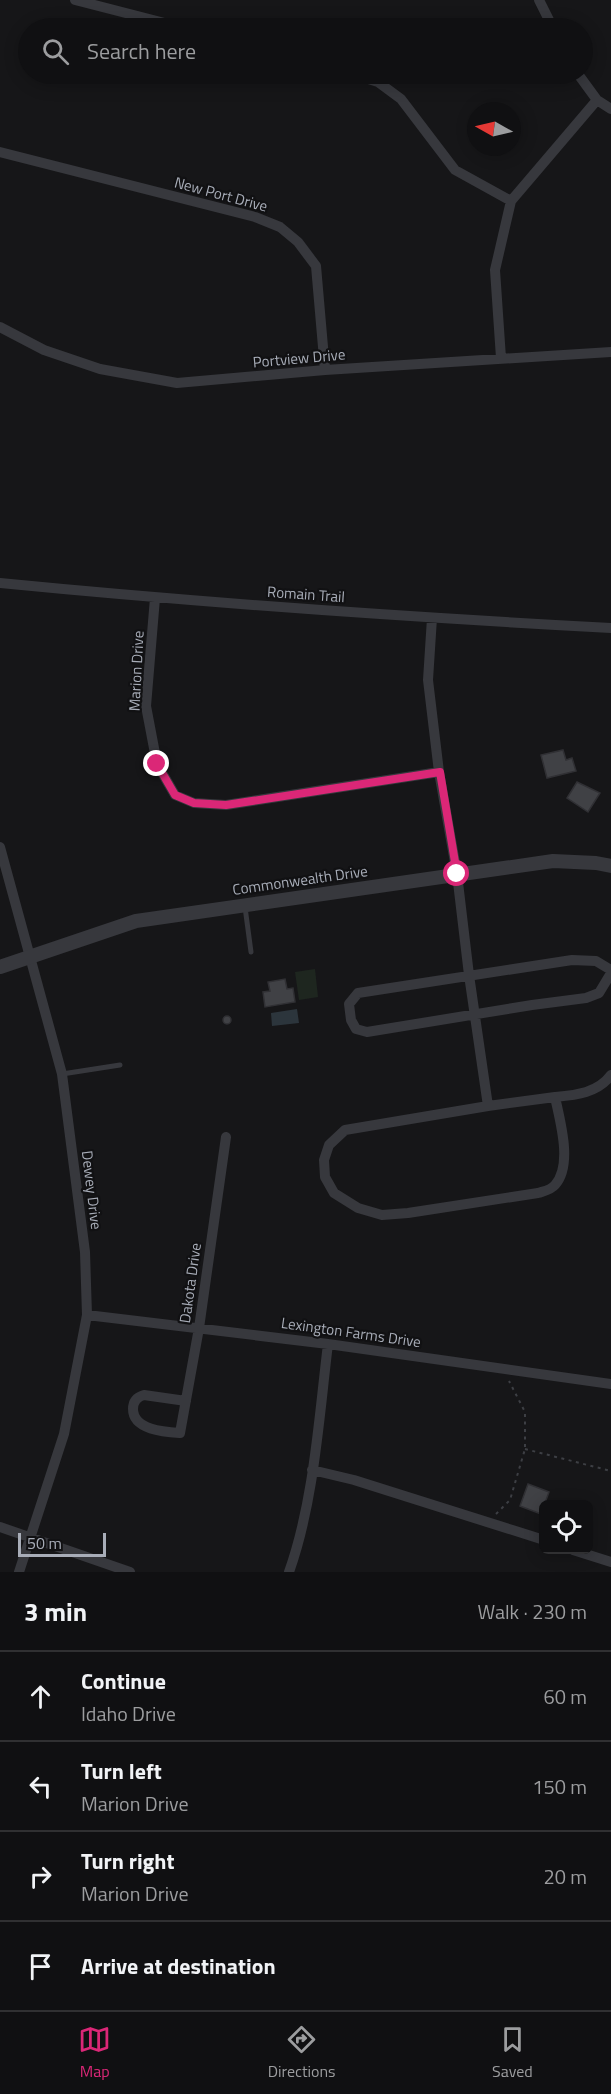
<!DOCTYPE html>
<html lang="en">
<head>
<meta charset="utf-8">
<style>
	body { margin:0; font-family:"Titillium Web",sans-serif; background:#19191b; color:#f1f3f6 }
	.controls { position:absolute; right:18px; bottom:18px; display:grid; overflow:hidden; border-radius:9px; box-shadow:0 3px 15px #0003 }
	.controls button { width:54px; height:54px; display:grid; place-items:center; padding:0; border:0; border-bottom:2px solid #303032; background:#101012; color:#f1f3f6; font:30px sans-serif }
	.compass { position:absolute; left:467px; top:102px; width:54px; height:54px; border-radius:50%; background:#101012; box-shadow:0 3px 15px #0003; rotate:278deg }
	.scale { position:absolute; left:18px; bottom:15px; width:88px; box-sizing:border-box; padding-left:6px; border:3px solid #a8adb8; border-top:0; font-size:16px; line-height:21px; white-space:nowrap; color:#a8adb8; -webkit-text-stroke:4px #111113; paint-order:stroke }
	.stop { position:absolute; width:18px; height:18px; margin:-14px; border:4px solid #db2777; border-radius:50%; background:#fff }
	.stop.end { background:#db2777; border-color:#fff; box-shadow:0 2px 6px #0008 }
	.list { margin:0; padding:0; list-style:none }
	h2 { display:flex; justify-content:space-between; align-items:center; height:78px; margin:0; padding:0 24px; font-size:26px }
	h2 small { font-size:20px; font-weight:400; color:#9c9d9f }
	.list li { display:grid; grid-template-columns:39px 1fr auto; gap:18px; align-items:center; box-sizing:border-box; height:90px; padding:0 24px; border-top:2px solid #303032 }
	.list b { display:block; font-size:22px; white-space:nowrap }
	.list p { margin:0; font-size:20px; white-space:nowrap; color:#9c9d9f }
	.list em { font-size:20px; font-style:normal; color:#9c9d9f }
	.icon { flex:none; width:33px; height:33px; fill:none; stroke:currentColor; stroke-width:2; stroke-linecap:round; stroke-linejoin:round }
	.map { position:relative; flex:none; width:611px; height:1572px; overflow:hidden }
	.search { position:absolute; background:#101012; box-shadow:0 3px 15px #0003; left:18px; right:18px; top:18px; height:66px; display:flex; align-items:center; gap:15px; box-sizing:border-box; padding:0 21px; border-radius:33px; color:#9c9d9f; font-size:22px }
	.sheet { height:438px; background:#101012 }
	nav { display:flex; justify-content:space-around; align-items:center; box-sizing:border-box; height:84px; border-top:2px solid #303032; background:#101012; font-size:16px; color:#9c9d9f }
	nav a { display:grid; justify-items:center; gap:3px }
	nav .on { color:#db2777 }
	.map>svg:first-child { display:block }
	.green { fill:#1e261f }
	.water { fill:#2c353c }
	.building { fill:#404145; stroke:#303034; stroke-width:1.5 }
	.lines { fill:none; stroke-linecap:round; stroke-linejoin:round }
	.path { stroke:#3d3f44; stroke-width:2; stroke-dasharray:3 4.5; stroke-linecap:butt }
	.service { stroke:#37383d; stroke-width:5 }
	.minor { stroke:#37383d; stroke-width:10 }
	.tertiary { stroke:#37383d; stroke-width:14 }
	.route { stroke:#db2777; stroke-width:8 }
	.labels { text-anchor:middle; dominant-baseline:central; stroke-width:4.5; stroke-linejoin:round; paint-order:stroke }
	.street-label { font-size:15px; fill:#a8adb8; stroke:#111113 }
</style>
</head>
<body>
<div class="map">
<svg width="611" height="1572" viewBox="0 0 611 1572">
	<rect width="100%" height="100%" fill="#161618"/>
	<path class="green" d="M315 969 318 997 299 1000 295 972Z"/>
	<path class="water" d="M297 1009 299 1023 272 1026 271 1013Z"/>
	<path class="building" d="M563 750 566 760 572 758 576 771 547 778 541 755Z
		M577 782 600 793 588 812 567 798Z
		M285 979 287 989 293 988 295 1002 265 1007 263 992 270 991 268 982Z
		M223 1020a4 4 0 1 1 8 0a4 4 0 1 1-8 0Z
		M528 1484 549 1492 541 1514 520 1506Z"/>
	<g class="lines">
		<path class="path" d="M525 1449 611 1471
			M496 1514 510 1500 525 1449V1412L509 1381"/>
		<path class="service" d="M245 907 251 952
			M62 1074 120 1065"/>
		<path class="minor" d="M75 0 184 28
			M539 0 553 28
			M352 74 378 82 401 99 455 170 511 201
			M578 74 597 100 611 109
			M0 152 255 217 280 227 298 242 316 266 325 370
			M0 327 44 350 100 369 177 383 325 370 611 352
			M501 358 495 270 511 201 597 100
			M0 583C203 603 407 617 611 628
			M155 598 146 706 157 764 175 795 194 803 226 805 439 772
			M432 618 428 680 439 772 457 874 469 975 488 1106 555 1097C560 1121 573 1165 555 1185 551 1190 544 1191 538 1193L408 1213 382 1215 358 1208 334 1193 325 1177 324 1160 329 1145 345 1130 488 1106
			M0 847 62 1074 85 1252 87 1315 64 1434 19 1572
			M611 970 596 961 572 960 358 993 349 1004 351 1020 356 1029 367 1032 532 1005 586 998 599 993 611 973
			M555 1097C576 1095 598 1093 611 1075
			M87 1315 328 1344 611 1384
			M186 1401 144 1395C137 1397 133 1401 133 1409 133 1430 165 1432 180 1433L199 1328 226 1137
			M312 1470 354 1480 544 1540
			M0 1527 130 1572
			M573 1550 611 1562
			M289 1572C314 1502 319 1417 328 1344"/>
		<path class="tertiary" d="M0 967 136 921 553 861 596 863 611 866"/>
	</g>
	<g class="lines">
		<path class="route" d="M157 764 175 795 194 803 226 805 440 772 457 874"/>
	</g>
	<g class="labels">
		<g class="street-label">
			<text transform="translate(221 194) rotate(15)">New Port Drive</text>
			<text transform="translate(299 358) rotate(-5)">Portview Drive</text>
			<text transform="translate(306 594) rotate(4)">Romain Trail</text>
			<text transform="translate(136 671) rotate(-87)">Marion Drive</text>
			<text transform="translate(300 880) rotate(-8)">Commonwealth Drive</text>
			<text transform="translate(92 1190) rotate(83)">Dewey Drive</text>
			<text transform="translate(190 1283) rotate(-82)">Dakota Drive</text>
			<text transform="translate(351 1332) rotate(8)">Lexington Farms Drive</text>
		</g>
	</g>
</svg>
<div class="controls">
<button><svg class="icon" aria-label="locate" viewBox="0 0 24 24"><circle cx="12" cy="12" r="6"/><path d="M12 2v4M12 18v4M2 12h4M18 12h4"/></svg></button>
</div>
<svg class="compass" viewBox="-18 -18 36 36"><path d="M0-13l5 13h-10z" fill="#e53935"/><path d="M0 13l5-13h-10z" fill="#9c9d9f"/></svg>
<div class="scale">50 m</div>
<div class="stop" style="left:457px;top:874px"></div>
<div class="stop end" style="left:157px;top:764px"></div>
<div class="search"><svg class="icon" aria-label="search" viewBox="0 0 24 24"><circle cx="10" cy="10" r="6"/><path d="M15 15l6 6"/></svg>Search here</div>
</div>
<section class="sheet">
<h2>3 min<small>Walk · 230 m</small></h2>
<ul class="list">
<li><svg class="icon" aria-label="ahead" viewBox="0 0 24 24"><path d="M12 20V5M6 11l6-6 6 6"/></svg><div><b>Continue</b><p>Idaho Drive</p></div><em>60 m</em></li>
<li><svg class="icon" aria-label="left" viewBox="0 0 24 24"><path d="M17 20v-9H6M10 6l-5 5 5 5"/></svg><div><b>Turn left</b><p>Marion Drive</p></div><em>150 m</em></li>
<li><svg class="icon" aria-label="right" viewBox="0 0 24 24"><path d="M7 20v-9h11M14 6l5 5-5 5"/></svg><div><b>Turn right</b><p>Marion Drive</p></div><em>20 m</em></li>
<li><svg class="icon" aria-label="arrive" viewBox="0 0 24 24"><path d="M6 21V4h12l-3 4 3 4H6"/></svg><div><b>Arrive at destination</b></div></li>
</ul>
</section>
<nav>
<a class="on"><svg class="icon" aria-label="map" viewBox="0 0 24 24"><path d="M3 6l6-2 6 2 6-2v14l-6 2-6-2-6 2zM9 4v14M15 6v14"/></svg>Map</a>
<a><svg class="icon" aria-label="directions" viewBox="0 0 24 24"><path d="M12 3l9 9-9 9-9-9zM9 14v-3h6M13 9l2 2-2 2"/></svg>Directions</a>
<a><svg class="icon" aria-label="saved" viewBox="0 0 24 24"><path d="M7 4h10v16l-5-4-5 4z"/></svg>Saved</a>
</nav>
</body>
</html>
